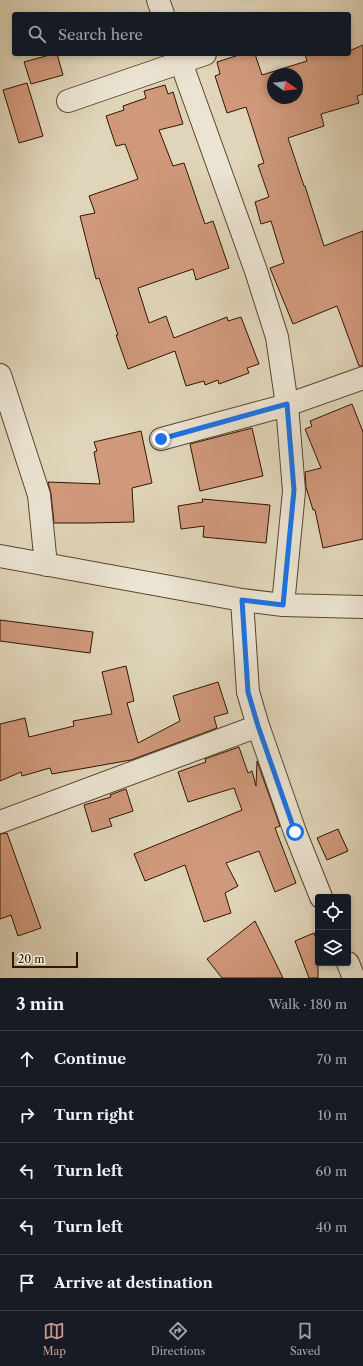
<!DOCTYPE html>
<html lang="en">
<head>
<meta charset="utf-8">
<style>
	body { margin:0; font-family:"Libre Caslon Text",serif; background:#20242c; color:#f1f3f6 }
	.controls { position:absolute; right:12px; bottom:12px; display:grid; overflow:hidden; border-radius:4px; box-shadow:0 2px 6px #0003 }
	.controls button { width:36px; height:36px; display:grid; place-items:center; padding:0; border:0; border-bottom:1px solid #363941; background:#171b24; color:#f1f3f6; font:20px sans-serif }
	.compass { position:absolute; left:267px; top:68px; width:36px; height:36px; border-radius:50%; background:#171b24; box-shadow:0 2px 6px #0003; rotate:105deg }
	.scale { position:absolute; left:12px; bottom:10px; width:66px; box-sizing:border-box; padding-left:4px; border:2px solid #301501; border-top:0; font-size:11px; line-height:14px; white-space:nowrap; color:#301501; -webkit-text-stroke:3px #ebe4d2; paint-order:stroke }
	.stop { position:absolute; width:12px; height:12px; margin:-9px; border:3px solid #1a73e8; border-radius:50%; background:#fff }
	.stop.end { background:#1a73e8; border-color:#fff; box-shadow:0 1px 4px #0008 }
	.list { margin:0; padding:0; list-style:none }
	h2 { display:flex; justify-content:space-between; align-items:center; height:52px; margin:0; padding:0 16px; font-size:17px }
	h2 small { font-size:13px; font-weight:400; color:#9ea1a6 }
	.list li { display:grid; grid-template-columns:26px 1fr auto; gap:12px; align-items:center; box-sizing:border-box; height:56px; padding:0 16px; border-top:1px solid #363941 }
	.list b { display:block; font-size:15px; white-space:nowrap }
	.list em { font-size:13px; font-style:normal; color:#9ea1a6 }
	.icon { flex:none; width:22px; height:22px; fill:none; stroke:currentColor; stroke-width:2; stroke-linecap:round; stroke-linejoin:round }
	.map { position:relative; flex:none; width:363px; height:978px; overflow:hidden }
	.search { position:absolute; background:#171b24; box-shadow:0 2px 6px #0003; left:12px; right:12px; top:12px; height:44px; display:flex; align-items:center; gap:10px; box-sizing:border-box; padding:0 14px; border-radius:4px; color:#9ea1a6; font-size:15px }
	.sheet { height:332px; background:#171b24 }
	nav { display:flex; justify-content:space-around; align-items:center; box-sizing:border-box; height:56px; border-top:1px solid #363941; background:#171b24; font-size:11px; color:#9ea1a6 }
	nav a { display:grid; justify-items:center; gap:2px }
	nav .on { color:#c59692 }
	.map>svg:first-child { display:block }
	.building { fill:#d0997c; stroke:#301501; fill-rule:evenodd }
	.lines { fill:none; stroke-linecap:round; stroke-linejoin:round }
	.minor-casing { stroke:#5c452f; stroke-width:24 }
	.minor { stroke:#ebe4d2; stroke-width:22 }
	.route { stroke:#1a73e8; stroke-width:5 }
</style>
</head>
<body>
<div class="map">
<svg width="363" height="978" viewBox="0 0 363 978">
	<rect width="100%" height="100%" fill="#e0d5ba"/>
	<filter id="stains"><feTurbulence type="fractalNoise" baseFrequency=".005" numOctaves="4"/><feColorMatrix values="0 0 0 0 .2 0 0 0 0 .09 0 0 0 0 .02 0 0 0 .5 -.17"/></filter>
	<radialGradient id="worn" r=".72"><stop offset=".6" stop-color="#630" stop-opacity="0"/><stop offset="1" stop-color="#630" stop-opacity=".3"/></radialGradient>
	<path class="building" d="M363 45V94L357 96 359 103 321 114 324 126 288 138 304 186H305L324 246 363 231V366H359L337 306 293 324 270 268 284 263 271 221 261 224 255 202 269 197 258 165 264 163 246 107 227 113 215 76 220 74 217 62 242 54H255L262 75 307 61 305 54H349V51ZM273 74H297V98H273Z
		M53 54H57L63 75 31 84 24 62Z
		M27 83 43 136 19 143 3 90Z
		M165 85 168 94 173 92 183 124 159 130 173 166 184 163 205 224 213 221 229 268 196 280 193 269 138 288 149 323 166 316 174 338 227 317 228 321 241 317 259 364 247 368 249 373 219 384 218 380 205 385 204 381 186 386 175 351 128 369 116 335H118L99 278 96 279 80 216 95 213 89 196 138 179 125 144 116 146 106 116 124 110 123 106 146 98 144 91Z
		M352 404 363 432V539L323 548 315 510H313L306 487 305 472 321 468 305 429 312 426 310 421Z
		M252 428 263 476 200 491 190 444Z
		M141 431 152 483 132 488 134 522 88 523H54L51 494 48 482 100 484 94 452 97 451 94 442Z
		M202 499 270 505 266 543 203 537 204 526 181 529 178 506 203 502Z
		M0 620 93 632 90 653 0 641Z
		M126 666 134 701 127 703 138 743 180 721 173 696 218 682 228 713 214 717 217 728 131 760 52 774 50 768 22 776 21 772 0 781V724L25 718 29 737 74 726 73 721 112 714 102 672Z
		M239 747 248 773 252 771 256 786 257 761 280 826 275 828 296 883 275 892 259 851 226 863 238 886 225 893 231 913 204 922 185 865 145 881 134 854 242 810 234 788 188 802 178 772 206 762 205 759Z
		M126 789 133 811 109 819 112 826 92 832 84 805 111 797 110 795Z
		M338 829 348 851 327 860 317 838Z
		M7 833 41 928 18 936 11 915 0 919V834Z
		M255 921 283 978H222L207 959Z
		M314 933 318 944V978H309L295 941Z"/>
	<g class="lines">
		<g class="minor-casing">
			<path id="minor" d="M158 0 163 14
				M178 54 256 271 277 337 287 405 294 491 283 605
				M68 101 205 54
				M0 375 39 495 46 565
				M161 439 287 405 363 378
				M0 556 242 600 283 605 363 607
				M242 600 248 692 258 726 295 832 321 897
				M0 822 258 726
				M348 963 354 978"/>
		</g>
		<use href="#minor" class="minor"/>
	</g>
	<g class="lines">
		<path class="route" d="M161 439 287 404 294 490 283 605 242 600 248 692 258 726 295 832"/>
	</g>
	<rect width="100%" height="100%" filter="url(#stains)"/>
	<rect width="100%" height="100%" fill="url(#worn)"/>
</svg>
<div class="controls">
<button><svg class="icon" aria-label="locate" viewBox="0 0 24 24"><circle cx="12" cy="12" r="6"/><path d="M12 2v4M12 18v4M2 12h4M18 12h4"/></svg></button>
<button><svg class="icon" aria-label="layers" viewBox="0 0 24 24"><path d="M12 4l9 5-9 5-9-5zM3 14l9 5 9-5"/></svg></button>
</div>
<svg class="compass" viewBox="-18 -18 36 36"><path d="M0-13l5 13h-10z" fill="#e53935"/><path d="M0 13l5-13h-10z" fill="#9ea1a6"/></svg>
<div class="scale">20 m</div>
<div class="stop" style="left:295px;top:832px"></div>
<div class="stop end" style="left:161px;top:439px"></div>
<div class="search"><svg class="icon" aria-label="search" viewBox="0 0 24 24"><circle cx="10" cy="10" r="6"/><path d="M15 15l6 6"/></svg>Search here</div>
</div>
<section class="sheet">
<h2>3 min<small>Walk · 180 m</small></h2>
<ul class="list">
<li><svg class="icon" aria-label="ahead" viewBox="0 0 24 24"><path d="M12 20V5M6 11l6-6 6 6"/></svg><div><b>Continue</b></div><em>70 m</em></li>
<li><svg class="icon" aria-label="right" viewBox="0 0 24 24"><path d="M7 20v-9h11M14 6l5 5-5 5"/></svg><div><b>Turn right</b></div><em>10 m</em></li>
<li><svg class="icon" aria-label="left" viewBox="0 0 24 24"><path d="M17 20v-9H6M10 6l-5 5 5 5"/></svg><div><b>Turn left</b></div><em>60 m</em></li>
<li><svg class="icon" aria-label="left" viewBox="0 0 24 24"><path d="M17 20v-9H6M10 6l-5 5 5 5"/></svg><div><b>Turn left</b></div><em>40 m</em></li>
<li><svg class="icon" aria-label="arrive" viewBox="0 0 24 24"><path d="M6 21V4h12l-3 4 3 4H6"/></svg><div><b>Arrive at destination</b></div></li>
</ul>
</section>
<nav>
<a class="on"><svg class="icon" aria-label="map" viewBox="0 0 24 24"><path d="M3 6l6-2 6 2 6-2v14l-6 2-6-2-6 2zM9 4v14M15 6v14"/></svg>Map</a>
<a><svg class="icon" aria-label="directions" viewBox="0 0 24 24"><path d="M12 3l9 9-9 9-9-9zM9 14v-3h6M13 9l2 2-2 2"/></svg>Directions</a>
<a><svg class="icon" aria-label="saved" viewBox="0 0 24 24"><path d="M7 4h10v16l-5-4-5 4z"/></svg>Saved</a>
</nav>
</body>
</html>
